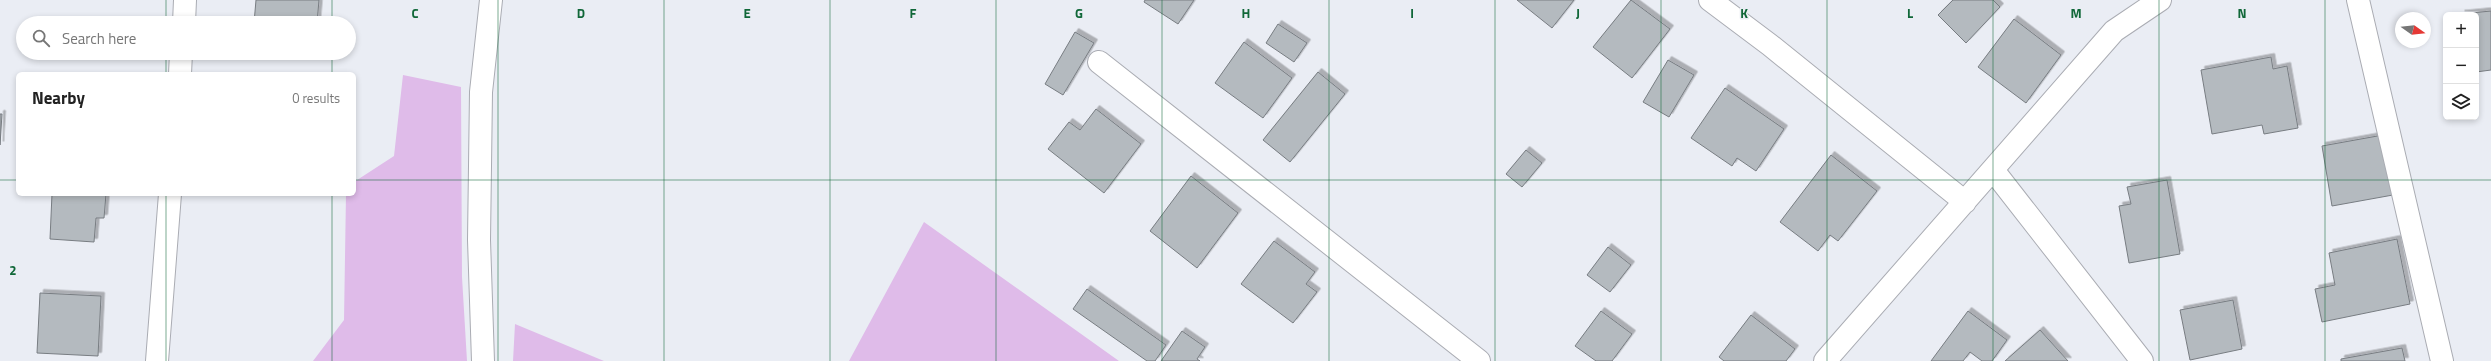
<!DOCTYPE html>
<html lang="en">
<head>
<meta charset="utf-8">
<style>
	body { margin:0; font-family:"Titillium Web",sans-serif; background:#f6f6f6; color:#222 }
	.controls { position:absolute; right:12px; top:12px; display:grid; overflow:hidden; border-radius:6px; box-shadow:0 2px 6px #0003 }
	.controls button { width:36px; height:36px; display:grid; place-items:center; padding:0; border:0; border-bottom:1px solid #e0e0e0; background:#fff; color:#222; font:20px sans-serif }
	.compass { position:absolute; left:2395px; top:12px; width:36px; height:36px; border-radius:50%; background:#fff; box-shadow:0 2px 6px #0003; rotate:105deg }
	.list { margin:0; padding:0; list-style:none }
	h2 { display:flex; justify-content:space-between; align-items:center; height:52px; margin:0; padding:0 16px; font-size:17px }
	h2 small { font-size:13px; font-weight:400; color:#767676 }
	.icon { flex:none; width:22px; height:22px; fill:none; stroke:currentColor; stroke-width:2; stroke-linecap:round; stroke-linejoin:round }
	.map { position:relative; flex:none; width:2491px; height:361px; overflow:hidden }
	.search { position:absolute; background:#fff; box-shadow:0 2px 6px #0003; left:16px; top:16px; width:340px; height:44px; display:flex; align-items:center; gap:10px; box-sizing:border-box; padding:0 14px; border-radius:22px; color:#767676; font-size:15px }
	.panel { position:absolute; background:#fff; box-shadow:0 2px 6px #0003; left:16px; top:72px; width:340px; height:124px; border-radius:6px }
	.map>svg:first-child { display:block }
	.grass { fill:#dfbbe9 }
	.building { fill:#b4babf; stroke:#787d82; filter:url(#shadow) }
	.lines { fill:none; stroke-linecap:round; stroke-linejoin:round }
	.minor-casing { stroke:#aaacb3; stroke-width:24 }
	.minor { stroke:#fff; stroke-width:22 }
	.grid { fill:none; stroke:#106738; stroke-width:1; stroke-opacity:0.55 }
	.grid-label { font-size:13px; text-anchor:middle; font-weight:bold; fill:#106738; stroke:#eaedf4; stroke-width:3; stroke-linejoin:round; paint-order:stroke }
</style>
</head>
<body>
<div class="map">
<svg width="2491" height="361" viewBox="0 0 2491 361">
	<defs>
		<filter id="shadow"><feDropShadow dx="3.5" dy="-3.5" stdDeviation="0" flood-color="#0004"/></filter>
	</defs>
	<rect width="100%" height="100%" fill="#eaedf4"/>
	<path class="grass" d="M403 75 461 87 462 277 467 361H313L344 320 346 194H354V182L394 156Z
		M924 222 1119 361H849Z
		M515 324 604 361H513Z"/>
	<path class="building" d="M256 0H319L317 23H254Z
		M1145 0H1194L1178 24 1144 2Z
		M1517 0H1574L1552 28Z
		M1631 0 1670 29 1632 78 1593 47Z
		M1953 0H1993L2000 7 1966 43 1938 15Z
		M2491 11V70L2476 72V15L2461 14Z
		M2014 19 2061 55 2026 103 1978 67Z
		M1278 24 1307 43 1294 62 1266 43Z
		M1075 32 1094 43 1063 95 1045 84Z
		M1244 42 1292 78 1263 118 1215 83Z
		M2271 57 2273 69 2287 66 2298 128 2264 134 2262 125 2212 134 2201 70Z
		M1668 60 1694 75 1669 117 1643 102Z
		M1318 72 1345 94 1290 162 1263 140Z
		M1725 88 1784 129 1756 171 1737 158 1732 166 1691 138Z
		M1096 109 1141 144 1104 193 1048 149 1069 122 1080 130Z
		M0 114H2L0 145Z
		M2383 135 2393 195 2332 206 2322 146Z
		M1526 150 1542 163 1522 187 1506 174Z
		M1831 155 1877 191 1838 241 1830 235 1818 251 1780 222Z
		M1191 176 1238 213 1197 268 1150 231Z
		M2167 180 2180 254 2129 263 2119 206 2131 204 2127 187Z
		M52 194H106L104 218H96L94 242 50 239Z
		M2397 239 2410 304 2322 322 2315 289 2335 285 2329 253Z
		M1274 241 1315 272 1306 284 1317 292 1293 323 1241 284Z
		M1608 247 1631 265 1610 292 1587 275Z
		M1087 289 1166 345 1155 361H1147L1073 309Z
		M40 293 101 296 98 356 37 353Z
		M2233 300 2242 349 2190 360 2180 310Z
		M1601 311 1632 334 1612 361H1596L1575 346Z
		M1968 311 2007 340 1992 361H1982L1970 352 1963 361H1931Z
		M1751 315 1795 349 1786 361H1724L1719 357Z
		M2040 330 2068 361H2005Z
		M1182 331 1205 347 1197 359 1200 361H1161Z
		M2402 348 2405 361H2341V359Z"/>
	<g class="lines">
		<g class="minor-casing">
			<path id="minor" d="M1710 0 1770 45 1965 202
				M2358 0 2442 361
				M184 23 185 0
				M1099 62 1479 361
				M180 74 181 53
				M1993 170 2142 361
				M157 361 170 194
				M483 361 479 240 481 92 491 0
				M1825 361 2114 31 2160 0"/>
		</g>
		<use href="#minor" class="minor"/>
	</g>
	<path class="grid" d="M166 0V23M332 0V23M498 0V361M664 0V361M830 0V361M996 0V361M1162 0V361M1329 0V361M1495 0V361M1661 0V361M1827 0V361M1993 0V361M2159 0V361M2325 0V361M166 53V74M332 53V74M0 180H18M354 180H2491M166 194V361M332 194V361"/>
	<g class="grid-label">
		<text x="415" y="18">C</text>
		<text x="581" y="18">D</text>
		<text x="747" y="18">E</text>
		<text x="913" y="18">F</text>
		<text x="1079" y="18">G</text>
		<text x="1246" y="18">H</text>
		<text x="1412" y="18">I</text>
		<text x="1578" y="18">J</text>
		<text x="1744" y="18">K</text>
		<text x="1910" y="18">L</text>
		<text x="2076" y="18">M</text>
		<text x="2242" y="18">N</text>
		<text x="13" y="275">2</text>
	</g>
</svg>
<div class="controls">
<button>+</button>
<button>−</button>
<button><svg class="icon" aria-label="layers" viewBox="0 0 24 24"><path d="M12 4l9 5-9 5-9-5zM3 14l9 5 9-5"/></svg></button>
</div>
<svg class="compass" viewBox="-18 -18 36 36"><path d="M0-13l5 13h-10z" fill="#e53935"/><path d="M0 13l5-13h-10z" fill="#767676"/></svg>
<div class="search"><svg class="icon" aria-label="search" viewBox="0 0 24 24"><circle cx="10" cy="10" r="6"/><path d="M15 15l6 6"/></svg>Search here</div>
<section class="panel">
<h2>Nearby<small>0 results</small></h2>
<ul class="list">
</ul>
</section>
</div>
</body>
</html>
